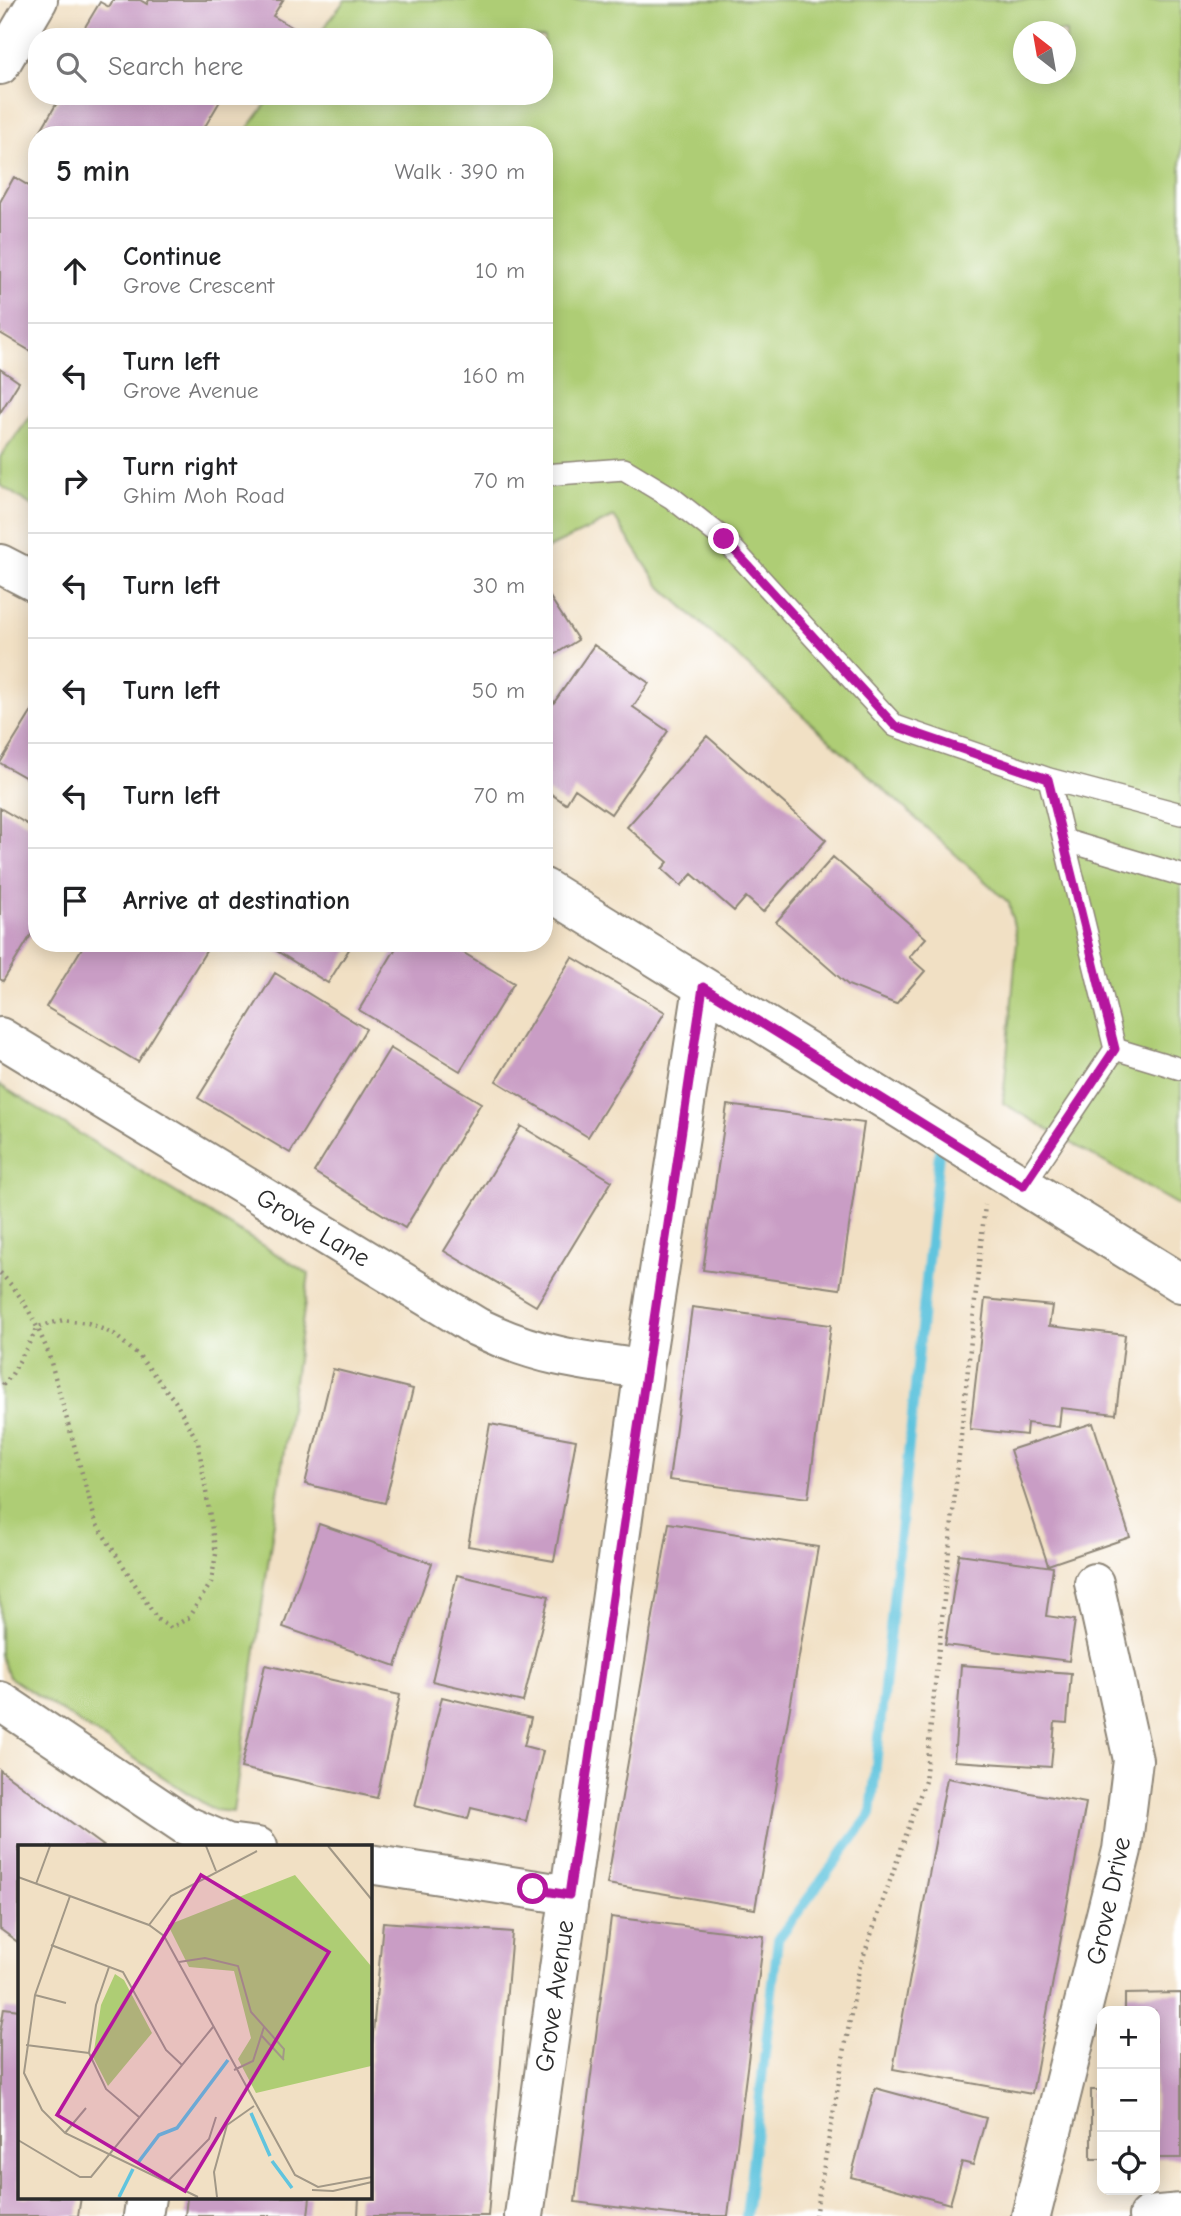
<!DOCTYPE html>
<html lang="en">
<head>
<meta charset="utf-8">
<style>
	body { margin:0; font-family:"Comic Neue",sans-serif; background:#f2f2f2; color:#202124 }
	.controls { position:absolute; right:21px; bottom:21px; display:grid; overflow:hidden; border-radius:14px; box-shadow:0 4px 18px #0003 }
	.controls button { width:63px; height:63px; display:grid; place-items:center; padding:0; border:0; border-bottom:2px solid #e0e0e0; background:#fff; color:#202124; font:35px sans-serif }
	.compass { position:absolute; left:1013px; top:21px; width:63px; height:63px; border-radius:50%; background:#fff; box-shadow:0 4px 18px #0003; rotate:329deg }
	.stop { position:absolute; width:21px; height:21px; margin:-16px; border:5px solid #b5179e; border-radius:50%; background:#fff }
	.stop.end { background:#b5179e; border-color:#fff; box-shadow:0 2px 7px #0008 }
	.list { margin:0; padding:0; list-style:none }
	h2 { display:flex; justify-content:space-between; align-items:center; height:91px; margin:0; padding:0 28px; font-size:30px }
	h2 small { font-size:23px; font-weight:400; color:#757577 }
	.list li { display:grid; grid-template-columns:46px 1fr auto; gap:21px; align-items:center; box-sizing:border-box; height:105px; padding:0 28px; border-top:2px solid #e0e0e0 }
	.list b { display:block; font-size:26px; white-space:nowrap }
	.list p { margin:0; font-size:23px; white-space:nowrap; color:#757577 }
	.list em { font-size:23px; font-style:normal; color:#757577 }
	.icon { flex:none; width:38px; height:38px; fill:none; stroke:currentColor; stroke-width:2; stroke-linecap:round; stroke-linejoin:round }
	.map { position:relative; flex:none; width:1181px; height:2216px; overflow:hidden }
	.search { position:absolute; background:#fff; box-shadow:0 4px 18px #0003; left:28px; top:28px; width:525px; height:77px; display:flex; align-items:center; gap:18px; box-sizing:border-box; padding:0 24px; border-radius:28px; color:#757577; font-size:26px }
	.panel { position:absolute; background:#fff; box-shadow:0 4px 18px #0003; left:28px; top:126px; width:525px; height:826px; border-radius:28px }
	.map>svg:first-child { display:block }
	.green { fill:#aecd74; stroke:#6c7c50; stroke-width:2; fill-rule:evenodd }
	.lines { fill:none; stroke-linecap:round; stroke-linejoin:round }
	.stream { stroke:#60c4de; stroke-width:10 }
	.building { fill:#c99dc5 }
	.lane-casing { stroke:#8e8678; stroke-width:24 }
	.street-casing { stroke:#8e8678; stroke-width:42 }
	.path { stroke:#8e8678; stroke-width:4.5; stroke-dasharray:2 5; stroke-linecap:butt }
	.lane { stroke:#fff; stroke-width:21 }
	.street { stroke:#fff; stroke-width:38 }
	.route { stroke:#b5179e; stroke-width:9 }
	.labels { text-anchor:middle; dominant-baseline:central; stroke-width:5; stroke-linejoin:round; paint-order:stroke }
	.street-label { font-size:26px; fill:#2b2b2b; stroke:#fff }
	.inset-river { fill:none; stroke:#60c4de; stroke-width:3.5 }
	.inset-road { fill:none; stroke:#a29887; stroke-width:2 }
	.view { fill:#b5179e; fill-opacity:0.15; stroke:#b5179e; stroke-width:3.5 }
	.inset-edge { fill:none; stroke:#2b2b2b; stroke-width:3.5 }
</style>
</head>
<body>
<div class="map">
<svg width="1181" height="2216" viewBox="0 0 1181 2216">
	<rect width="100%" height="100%" fill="#fff"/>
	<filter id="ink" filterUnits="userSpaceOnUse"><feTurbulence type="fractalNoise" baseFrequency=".0143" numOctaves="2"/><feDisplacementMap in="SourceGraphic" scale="14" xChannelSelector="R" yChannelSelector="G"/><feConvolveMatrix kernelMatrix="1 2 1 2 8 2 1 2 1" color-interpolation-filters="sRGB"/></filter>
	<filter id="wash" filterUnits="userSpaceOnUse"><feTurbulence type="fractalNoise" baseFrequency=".00686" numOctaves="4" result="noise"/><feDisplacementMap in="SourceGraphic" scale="28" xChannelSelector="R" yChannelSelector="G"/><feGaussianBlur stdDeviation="1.57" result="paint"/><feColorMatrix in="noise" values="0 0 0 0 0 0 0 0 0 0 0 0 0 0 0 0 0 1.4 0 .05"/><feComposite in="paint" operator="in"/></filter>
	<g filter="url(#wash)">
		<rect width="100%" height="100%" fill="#f1e0c4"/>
		<path class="green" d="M345 0H1181V1207L1003 1103 1017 941 1009 903 659 585 614 517 544 550V135H243L272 96H544V37H317ZM1024 32H1066V74H1024Z
			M37 408V509L0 485V457Z
			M0 1085 309 1274 233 1812 214 1810 9 1677 0 1654Z"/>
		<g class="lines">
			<path class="stream" d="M746 2216 778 1939 871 1814 940 1144"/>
		</g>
		<g id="blocks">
			<path class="building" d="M113 0H140L147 4 149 0H283L273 16 297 30 293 37H79L100 2 109 7Z
				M61 96H223L200 135H38Z
				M14 177 37 191V355L0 333V202Z
				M0 369 19 382 0 413Z
				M544 588 578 640 544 661Z
				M594 645 649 683 633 707 668 731 611 814 575 789 566 804 544 789V717Z
				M37 703V784L0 763Z
				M707 736 826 840 763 912 746 897 734 911 692 874 681 886 662 869 668 862 627 827Z
				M0 808 37 830V925L3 981 0 979Z
				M833 857 926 938 909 957 925 971 896 1004 848 985 776 922Z
				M85 943H211L138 1062 46 1007Z
				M264 943H353L328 983Z
				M399 943H447L514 983 460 1071 359 1010Z
				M572 957 665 1012 588 1137 496 1081Z
				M275 973 366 1029 290 1153 198 1098Z
				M390 1048 481 1103 405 1228 314 1172Z
				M727 1105 864 1123 840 1289 703 1270Z
				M521 1126 612 1181 536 1306 444 1251Z
				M985 1299 1052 1306 1049 1326 1125 1335 1116 1414 1061 1408 1059 1427 1027 1423 1026 1435 970 1429Z
				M692 1307 831 1325 808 1498 669 1480Z
				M333 1369 413 1389 385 1503 305 1484Z
				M1093 1423 1130 1537 1048 1565 1010 1450Z
				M490 1424 576 1440 554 1561 468 1546Z
				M669 1523 818 1547 755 1909 607 1884Z
				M319 1524 432 1563 396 1666 283 1627Z
				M959 1554 1053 1567 1046 1616 1075 1620 1069 1661 945 1645Z
				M457 1575 549 1596 523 1702 432 1681Z
				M265 1665 400 1695 377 1798 241 1768Z
				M961 1665 1071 1673 1067 1723 1055 1722 1051 1767 954 1761Z
				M442 1697 531 1718 524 1746 543 1751 526 1821 471 1808 468 1819 415 1806Z
				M0 1770 105 1847H19V1943L0 1929Z
				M947 1778 1086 1803 1032 2094 893 2069Z
				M611 1917 764 1936 728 2216H685L575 2202Z
				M383 1922 512 1932 488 2216H358L359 2197H369V2078Z
				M1181 1993V2158H1155V2011H1125V1994Z
				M4 2008 19 2010V2197H81L78 2216H0V2033Z
				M875 2088 986 2118 973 2165 962 2162 950 2204 851 2177Z
				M1091 2090H1102V2159H1091Z
				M187 2197H310L308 2216H185Z"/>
		</g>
	</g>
	<g filter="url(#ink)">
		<use href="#blocks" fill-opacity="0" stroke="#8e8678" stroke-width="2"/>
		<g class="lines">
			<g class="lane-casing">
				<path id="lane" d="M544 475 624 469 672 498 724 539 895 726 1049 779 1181 814
					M1064 840 1181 875
					M1115 1049 1181 1069
					M1023 1186 1115 1049 1049 779"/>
			</g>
			<g class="street-casing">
				<path id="street" d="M0 65 38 0
					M0 564 37 583
					M544 888 1181 1283
					M0 1037 477 1327C537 1356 580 1361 644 1369
					M0 1701 185 1825 227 1843 258 1847
					M369 1864 569 1895
					M143 2216 146 2197
					M524 2216 644 1369 703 987
					M1031 2216 1122 1850 1133 1760 1094 1583
					M1148 2216 1181 2213"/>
			</g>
			<path class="path" d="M0 1273C23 1295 36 1323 48 1352L96 1523 157 1619 171 1628 188 1618 211 1583 216 1554 198 1442 175 1401 140 1357 114 1334 88 1323 63 1320 38 1327 11 1376 0 1388
				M815 2216 859 1969 925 1781 985 1205"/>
			<use href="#lane" class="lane"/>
			<use href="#street" class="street"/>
		</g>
	</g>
	<g class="lines" filter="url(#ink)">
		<path class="route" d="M533 1889 569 1895 703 987 1023 1186 1115 1049 1048 779 895 726 724 539"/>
	</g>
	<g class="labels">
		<g class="street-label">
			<text transform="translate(313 1228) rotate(31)">Grove Lane</text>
			<text transform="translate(1109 1901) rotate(-78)">Grove Drive</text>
			<text transform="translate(555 1996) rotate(-82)">Grove Avenue</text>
		</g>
	</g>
	<g transform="translate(18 1845)">
		<rect width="354" height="354" fill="#f1e0c4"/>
		<path d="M277 30 353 121V221L238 248 220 214 233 193 216 126 171 122 150 80ZM97 129 106 135 134 188 90 241 75 212 83 160Z" fill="#aecd74"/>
		<path class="inset-river" d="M233 268 252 311M254 316 274 343M119 319 141 290 159 283 210 215M101 352 115 324"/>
		<path class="inset-road" d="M188 1 198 26M310 1 354 55M0 32 131 80 146 91 277 330 300 342 354 332M18 39 32 1M52 51 17 150 6 228 24 265 47 288 180 352M131 80 153 51 239 6M33 100 105 127 148 205 164 220M161 117 187 113 220 121 233 167 266 204 265 214M91 122 78 160 71 208 88 244 121 272M17 150 48 158M243 190 266 215M8 200 71 208M216 225 235 216 246 182M47 288 68 263M0 295 62 332H73L195 182M149 337 191 294 198 272M294 345 315 346 354 337M199 352 196 327 209 280 236 261"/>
		<path class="view" d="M183 30 311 107 167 346 39 270Z"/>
		<rect width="354" height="354" class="inset-edge"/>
	</g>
</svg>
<div class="controls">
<button>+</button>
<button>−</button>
<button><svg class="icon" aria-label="locate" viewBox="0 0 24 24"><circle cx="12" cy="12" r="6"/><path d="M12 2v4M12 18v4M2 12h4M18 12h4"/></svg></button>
</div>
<svg class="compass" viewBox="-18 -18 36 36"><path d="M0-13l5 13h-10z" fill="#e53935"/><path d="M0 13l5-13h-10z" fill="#757577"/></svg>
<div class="stop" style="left:533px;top:1889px"></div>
<div class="stop end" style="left:724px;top:539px"></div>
<div class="search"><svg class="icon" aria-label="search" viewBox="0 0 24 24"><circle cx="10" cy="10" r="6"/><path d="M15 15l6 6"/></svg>Search here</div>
<section class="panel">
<h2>5 min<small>Walk · 390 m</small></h2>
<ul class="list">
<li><svg class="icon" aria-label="ahead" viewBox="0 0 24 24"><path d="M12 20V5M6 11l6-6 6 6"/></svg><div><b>Continue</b><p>Grove Crescent</p></div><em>10 m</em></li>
<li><svg class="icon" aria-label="left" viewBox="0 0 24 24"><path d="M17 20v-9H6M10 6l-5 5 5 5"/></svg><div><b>Turn left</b><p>Grove Avenue</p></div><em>160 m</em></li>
<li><svg class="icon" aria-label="right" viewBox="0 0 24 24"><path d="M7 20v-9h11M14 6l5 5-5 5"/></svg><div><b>Turn right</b><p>Ghim Moh Road</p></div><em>70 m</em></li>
<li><svg class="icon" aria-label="left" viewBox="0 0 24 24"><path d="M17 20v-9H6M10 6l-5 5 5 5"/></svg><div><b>Turn left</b></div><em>30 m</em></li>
<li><svg class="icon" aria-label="left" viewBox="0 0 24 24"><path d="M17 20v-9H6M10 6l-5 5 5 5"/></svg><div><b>Turn left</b></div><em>50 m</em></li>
<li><svg class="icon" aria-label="left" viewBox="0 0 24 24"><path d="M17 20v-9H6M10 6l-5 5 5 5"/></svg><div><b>Turn left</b></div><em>70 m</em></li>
<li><svg class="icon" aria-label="arrive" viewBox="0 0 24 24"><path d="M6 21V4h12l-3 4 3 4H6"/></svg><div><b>Arrive at destination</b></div></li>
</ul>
</section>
</div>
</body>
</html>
